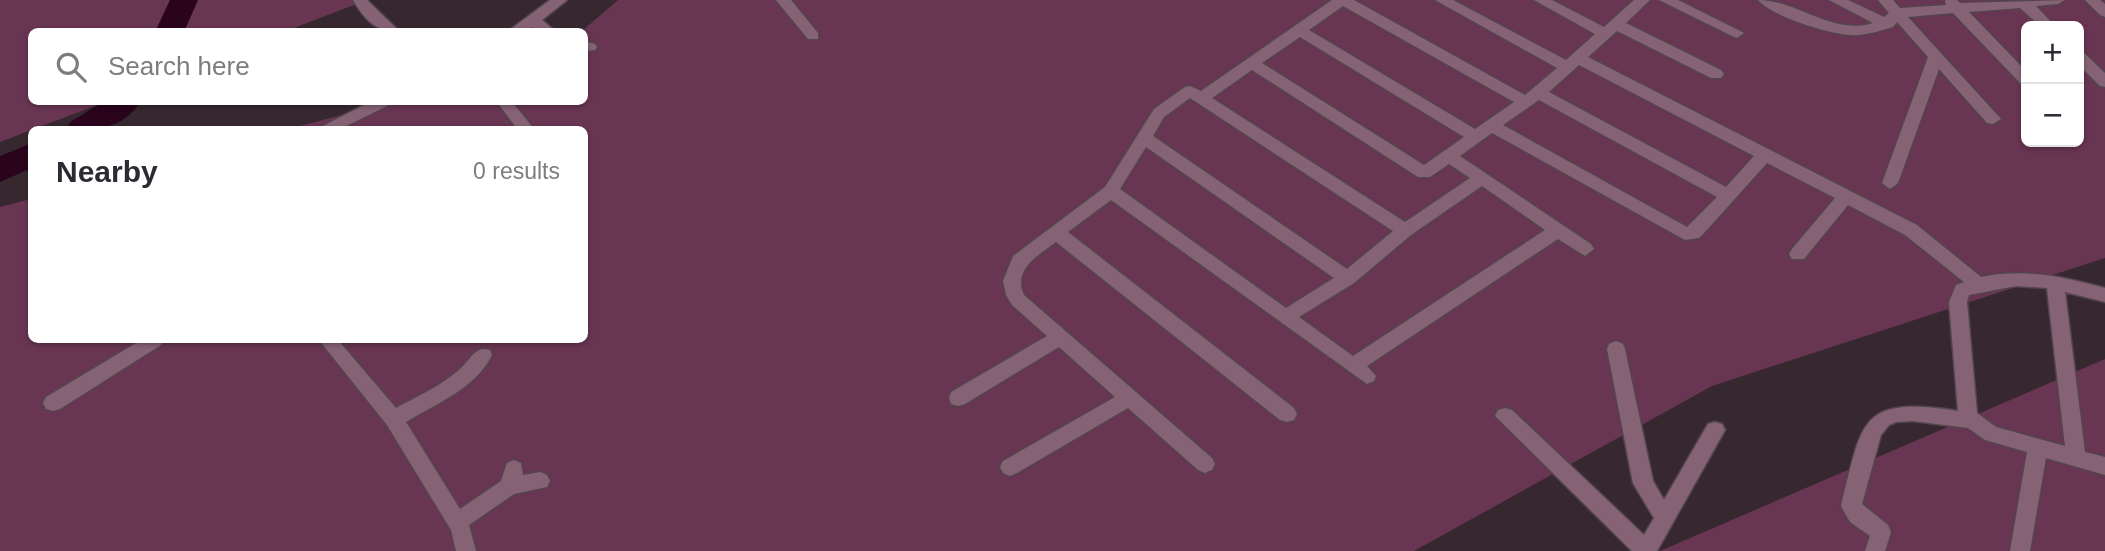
<!DOCTYPE html>
<html lang="en">
<head>
<meta charset="utf-8">
<style>
	body { margin:0; font-family:Arial,sans-serif; background:#f7f7f7; color:#2b2b33 }
	.controls { position:absolute; right:21px; top:21px; display:grid; overflow:hidden; border-radius:10px; box-shadow:0 2px 5px #0004 }
	.controls button { width:63px; height:63px; display:grid; place-items:center; padding:0; border:0; border-bottom:2px solid #e1e1e2; background:#fff; color:#2b2b33; font:35px sans-serif }
	.list { margin:0; padding:0; list-style:none }
	h2 { display:flex; justify-content:space-between; align-items:center; height:91px; margin:0; padding:0 28px; font-size:30px }
	h2 small { font-size:23px; font-weight:400; color:#7c7c81 }
	.icon { flex:none; width:38px; height:38px; fill:none; stroke:currentColor; stroke-width:2; stroke-linecap:round; stroke-linejoin:round }
	.map { position:relative; flex:none; width:2105px; height:551px; overflow:hidden }
	.search { position:absolute; background:#fff; box-shadow:0 2px 5px #0004; left:28px; top:28px; width:560px; height:77px; display:flex; align-items:center; gap:18px; box-sizing:border-box; padding:0 24px; border-radius:10px; color:#7c7c81; font-size:26px }
	.panel { position:absolute; background:#fff; box-shadow:0 2px 5px #0004; left:28px; top:126px; width:560px; height:217px; border-radius:10px }
	.map>svg:first-child { display:block }
	.green { fill:#683552; fill-rule:evenodd }
	.lines { fill:none; stroke-linecap:round; stroke-linejoin:round }
	.river { fill:#2a041c; fill-rule:evenodd }
	.minor-casing { stroke:#53454d; stroke-width:3 }
	.minor { fill:#866275; fill-rule:evenodd }
</style>
</head>
<body>
<div class="map">
<svg width="2105" height="551" viewBox="0 0 2105 551">
	<rect width="100%" height="100%" fill="#372830"/>
	<path class="green" d="M0 0H367L286 31 32 32V102H105L0 142Z
		M618 0H2105V258L1712 386 1414 551H0V207L31 199 32 340H584V130L288 129 392 102H584V32L582 31ZM2026 26H2079V142H2026Z
		M2105 359V551H1660Z"/>
	<g class="lines">
		<path class="river" d="M170 0H198L184 32H155Z
			M103 102H140C123 130 94 130 66 130L70 122Z
			M32 143V168L0 182V156Z"/>
		<g class="minor-casing">
			<path id="minor" d="M353 0H367L400 32C376 32 365 20 353 0Z
				M550 0H567L542 20 556 32H539L532 27 525 32H507Z
				M776 0H791L818 33V39H808Z
				M1332 0H1354L1525 95 1557 68 1435 0H1453L1566 60 1595 34 1534 0H1552L1604 27 1634 0H1650L1626 23 1721 70 1724 74 1721 78H1711L1617 31 1588 57 1917 225 1981 277C2026 268 2063 277 2105 288V302L2065 292 2085 452 2105 457V475L2046 458 2030 551H2010L2027 452 1985 440 1968 428 1913 421 1896 422 1889 425 1881 435 1862 504 1888 525 1891 532 1885 551H1865L1870 536 1850 522 1841 506C1863 420 1859 396 1958 411L1949 302 1956 285 1964 282 1905 235 1848 205 1804 259H1792L1789 254 1792 249 1835 198 1767 163 1705 232 1699 238 1685 240 1492 133 1460 156 1591 244 1594 249 1585 256 1558 239 1367 366 1376 376 1374 381 1367 384 1111 200 1068 232 1294 408 1297 414 1294 420 1287 422 1280 420 1056 242C1039 255 1012 269 1024 295L1212 458 1215 464 1212 470 1205 473 1198 470 1128 408 1017 473 1010 476 1003 473 1000 467 1003 461 1115 397 1059 347 965 404 958 406 951 404 949 398 951 392 1047 336 1012 305 1006 295 1003 281 1013 256 1105 187 1154 109 1185 87 1190 86 1201 91ZM1343 6 1514 102 1475 129 1309 30ZM1300 37 1464 137 1424 165 1262 63ZM1579 65 1754 156 1726 187 1549 92ZM1252 70 1418 177H1430L1449 164 1470 178 1405 222 1212 98ZM1190 98 1393 231 1347 269 1153 136 1164 117ZM1539 100 1717 197 1687 227 1503 125ZM1146 147 1334 278 1286 308 1120 189ZM1482 186 1545 230 1353 356 1299 317 1354 283 1411 235ZM2016 286 2047 288 2065 446 1996 427 1977 413 1967 302 1969 295Z
				M1659 0H1678L1744 33 1737 38 1732 36Z
				M1758 0C1797 0 1833 36 1873 23L1829 0H1848L1884 17 1889 13 1878 0H1893L1900 8 1946 5 1945 0H1957L1960 3 2065 0 2058 4 2036 6 2055 26H2040L2020 8 1969 12 2026 71V85L2021 84 1953 13 1908 17 2001 119 1993 124 1987 123 1939 69 1898 183 1890 189 1882 183 1928 57 1897 22 1893 27C1879 31 1865 36 1850 35 1827 33 1773 17 1758 0Z
				M2085 0H2100L2105 4V17L2100 15Z
				M584 41 595 44 597 47 595 50 584 51Z
				M2079 51 2084 53 2105 73V87L2100 86 2079 65Z
				M370 102H390L387 106 338 130H315Z
				M497 102H512L535 130H518Z
				M141 340H164L161 345 60 409 53 411 46 409 43 403 46 397Z
				M319 340H338L396 408C418 396 441 386 460 369 470 361 475 345 490 350L492 355C475 389 437 403 406 422L460 509 501 481 507 463 514 460 521 463 523 475 540 472 547 475 550 481 547 487 514 494 469 525 476 551H456L451 530 387 425Z
				M1616 341 1623 344 1625 349 1653 481 1664 500 1708 424 1715 422 1722 424 1725 430 1657 551H1632L1495 416 1498 410 1505 408 1512 410 1644 535 1654 518 1633 483 1607 349 1609 344Z"/>
		</g>
		<use href="#minor" class="minor"/>
	</g>
</svg>
<div class="controls">
<button>+</button>
<button>−</button>
</div>
<div class="search"><svg class="icon" aria-label="search" viewBox="0 0 24 24"><circle cx="10" cy="10" r="6"/><path d="M15 15l6 6"/></svg>Search here</div>
<section class="panel">
<h2>Nearby<small>0 results</small></h2>
<ul class="list">
</ul>
</section>
</div>
</body>
</html>
